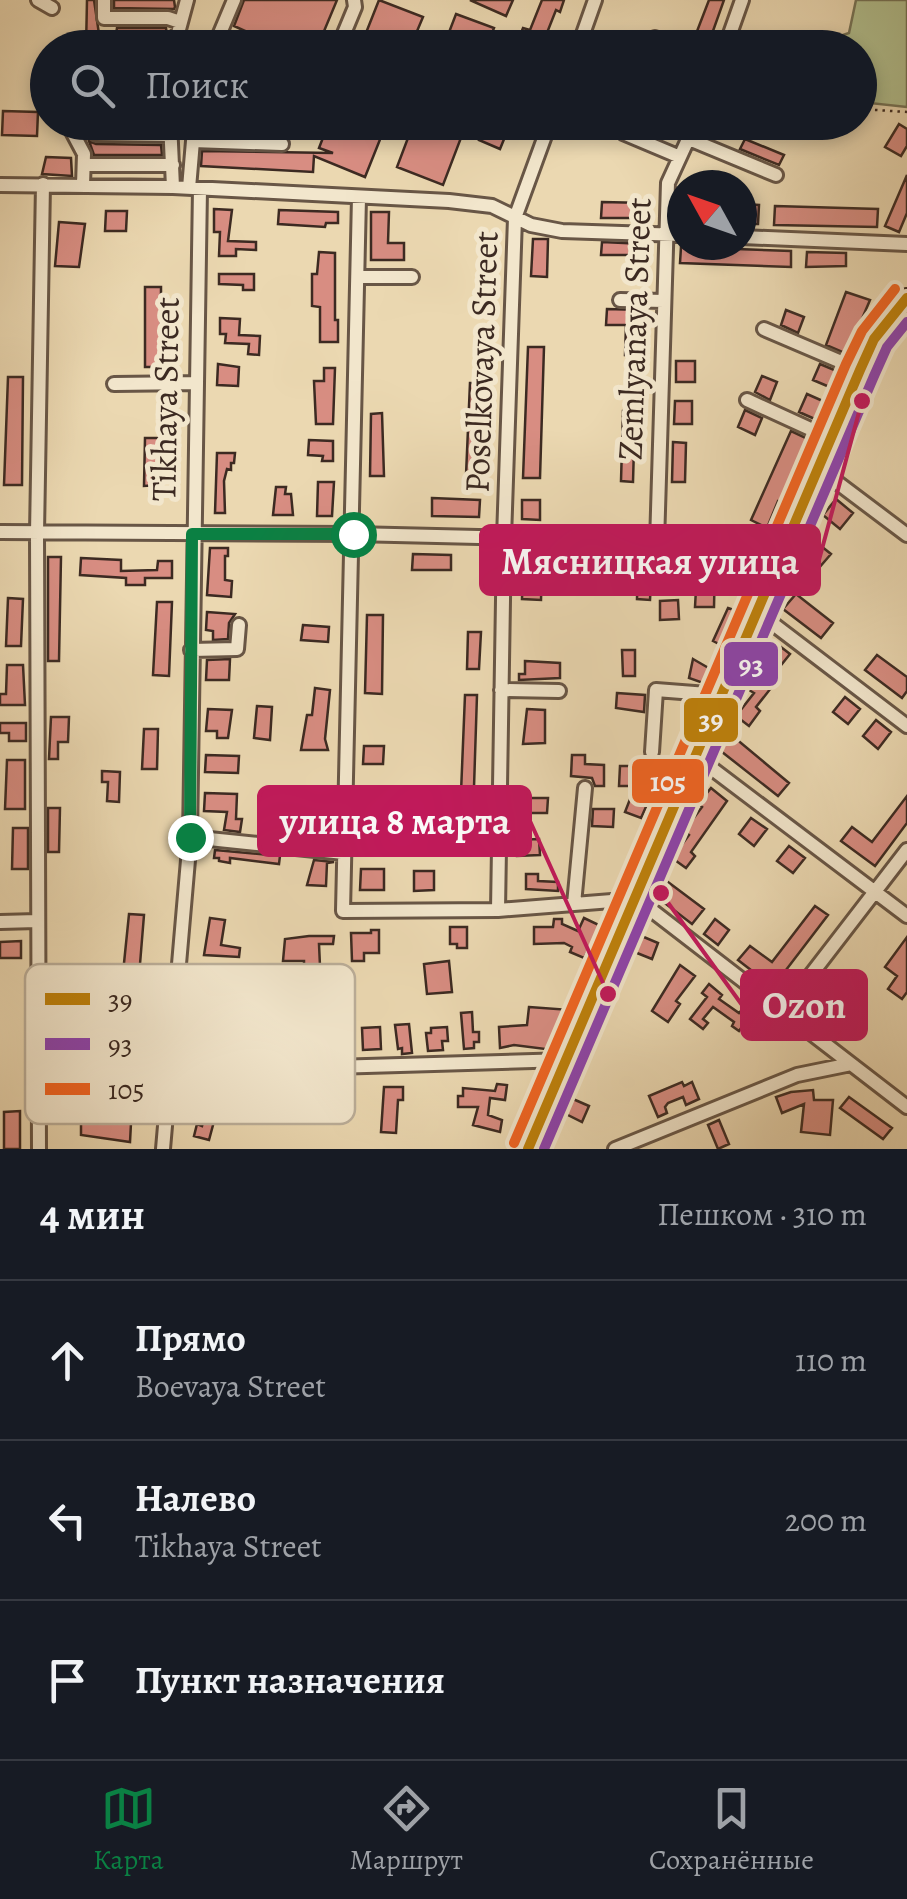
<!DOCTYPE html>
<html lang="ru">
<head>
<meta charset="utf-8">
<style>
	body { margin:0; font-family:Alegreya,serif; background:#242831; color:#f1f3f6 }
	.compass { position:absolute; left:667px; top:170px; width:90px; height:90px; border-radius:50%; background:#171b24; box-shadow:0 5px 15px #0003; rotate:310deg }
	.stop { position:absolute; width:30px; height:30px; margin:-22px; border:8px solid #0b8043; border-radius:50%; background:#fff }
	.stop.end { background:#0b8043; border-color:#fff; box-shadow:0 2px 10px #0008 }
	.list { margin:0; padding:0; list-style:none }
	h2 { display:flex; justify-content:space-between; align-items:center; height:130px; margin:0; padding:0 40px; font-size:42px }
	h2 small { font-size:32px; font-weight:400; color:#9ea1a6 }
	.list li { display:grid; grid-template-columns:65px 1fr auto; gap:30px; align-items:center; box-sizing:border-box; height:160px; padding:0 40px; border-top:2px solid #363941 }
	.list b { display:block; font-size:38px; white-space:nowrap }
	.list p { margin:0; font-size:32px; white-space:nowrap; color:#9ea1a6 }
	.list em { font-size:32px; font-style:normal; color:#9ea1a6 }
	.icon { flex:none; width:55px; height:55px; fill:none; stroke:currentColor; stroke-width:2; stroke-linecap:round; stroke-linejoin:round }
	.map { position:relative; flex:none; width:907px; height:1149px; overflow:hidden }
	.search { position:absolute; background:#171b24; box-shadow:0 5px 15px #0003; left:30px; right:30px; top:30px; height:110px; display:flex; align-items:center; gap:25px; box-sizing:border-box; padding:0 35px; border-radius:55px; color:#9ea1a6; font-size:38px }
	.sheet { height:610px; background:#171b24 }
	nav { display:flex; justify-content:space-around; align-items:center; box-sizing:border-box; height:140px; border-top:2px solid #363941; background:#171b24; font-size:28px; color:#9ea1a6 }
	nav a { display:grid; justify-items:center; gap:5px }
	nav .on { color:#0b8043 }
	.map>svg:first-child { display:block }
	.green { fill:#b2c08f; stroke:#777558; stroke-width:2.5 }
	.building { fill:#d88d82; stroke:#3c2a22; stroke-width:2.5 }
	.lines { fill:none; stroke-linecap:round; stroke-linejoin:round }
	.minor-casing { stroke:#685646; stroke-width:18 }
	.major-casing { stroke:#3c2a22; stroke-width:22 }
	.path { stroke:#3c2a22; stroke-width:2.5; stroke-dasharray:2.5 5; stroke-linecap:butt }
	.minor { stroke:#f2e6cc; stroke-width:12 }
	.major { stroke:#e6bc78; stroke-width:18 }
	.bus-1-casing { stroke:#f2e6cc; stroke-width:18 }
	.bus-2-casing { stroke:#f2e6cc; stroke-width:18 }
	.bus-3-casing { stroke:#f2e6cc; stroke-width:18 }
	.bus-1 { stroke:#bf810a; stroke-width:10 }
	.bus-2 { stroke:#8e44ad; stroke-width:10 }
	.bus-3 { stroke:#f26522; stroke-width:10 }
	.route { stroke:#0b8043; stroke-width:12 }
	.labels { text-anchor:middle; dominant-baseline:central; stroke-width:10; stroke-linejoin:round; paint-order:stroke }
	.street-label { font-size:35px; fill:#3c2a22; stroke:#f2e6cc }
	.key { fill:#f2e6cc; stroke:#bbae99; stroke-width:2.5 }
	.key-label { font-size:28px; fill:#3c2a22 }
	.leader { fill:none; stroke:#c2185b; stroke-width:4 }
	.callout-dot { fill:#c2185b; stroke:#f2e6cc; stroke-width:4 }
	.callout { fill:#c2185b; stroke:#c2185b; stroke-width:4 }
	.callout-label { font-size:38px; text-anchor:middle; font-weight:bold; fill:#fff }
	.line-badge { stroke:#f2e6cc; stroke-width:4 }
	.badge-label { font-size:28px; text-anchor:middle; font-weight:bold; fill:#fff }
</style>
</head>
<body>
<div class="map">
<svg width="907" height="1149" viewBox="0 0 907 1149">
	<rect width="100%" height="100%" fill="#ebd8b1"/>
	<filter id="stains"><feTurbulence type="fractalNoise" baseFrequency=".002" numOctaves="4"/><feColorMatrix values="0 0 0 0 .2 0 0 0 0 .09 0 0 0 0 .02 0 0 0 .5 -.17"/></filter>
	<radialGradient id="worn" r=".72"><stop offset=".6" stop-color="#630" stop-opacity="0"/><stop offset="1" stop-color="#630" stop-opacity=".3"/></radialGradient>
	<path class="green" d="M856 0H907V107L860 102V48L841 47 843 35 849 33Z"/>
	<path class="building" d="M87 0H94L99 34H116L117 28H166L167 36 147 38 140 44 86 48Z
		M114 0H174L175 7 174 9 114 8Z
		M244 0H337L317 48H283L234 26Z
		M379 0 423 17 415 36 422 38 418 48H360Z
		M470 0H513L506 16Z
		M542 0H564L560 12 556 10 541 48H515L523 28 530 30Z
		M709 0H724L708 45 694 39Z
		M456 14 494 28 490 38 512 48H443Z
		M3 111 38 112 37 136 2 135Z
		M254 122H300L294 138Z
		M308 122H387L365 177 314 156 313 172 201 166 202 151 333 153 319 148 326 130Z
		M414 122H467L443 185 397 167Z
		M486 122H511L500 149 479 140Z
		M899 124 907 129V146L901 156 885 147Z
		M745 139 784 155 779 165 740 149Z
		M89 141 96 144 161 145 162 155H94Z
		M46 157 71 158 72 176 42 174Z
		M907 175V213L899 232 885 226Z
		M602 202 646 203 645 218H601Z
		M742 204 759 205 758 224H742Z
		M775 206 878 209 877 227 774 225Z
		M214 209 232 210 228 241 256 242V250L236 249V256H219L220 232H214Z
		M279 210 338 212V223H326L325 227 278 224Z
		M106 211H127L126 231H105Z
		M371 212H389L388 243H404V260H371Z
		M59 222 85 224 79 267 55 266Z
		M533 239H548L547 277 531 276Z
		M602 242 645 244V255H601Z
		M681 247 791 251V267L680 263Z
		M319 252 335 253V320H338V342H320V307L312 306V274H317Z
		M807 252 846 253V266L806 267Z
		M219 274H254V290H243V285L219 284Z
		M145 287H161V367H145Z
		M846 292 870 300 847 354 826 345Z
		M607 309 642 310 639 356 625 355 626 325H606Z
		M786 310 804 317 798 333 781 325Z
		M220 318 240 319 239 335 260 336 259 355 248 354 249 344 225 343 226 334H220Z
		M528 347H544L540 478H523Z
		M676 361H695V382H676Z
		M218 364 239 367 238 386 217 385Z
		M820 364 839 372 832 388 813 380Z
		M324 368H335L333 424H316L314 381H324Z
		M762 376 777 382 770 400 755 392Z
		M8 377H23L22 485H4Z
		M470 383H485L480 475H466Z
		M807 394 825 402 817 420 799 412Z
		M675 401H692V424H674Z
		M745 410 762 418 755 435 738 427Z
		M623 411 635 412 633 482 621 481Z
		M382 413 384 476H370L371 414Z
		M791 431 808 439 781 502 778 501 767 528 751 520Z
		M145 438H159V485L144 486Z
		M309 440 333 441V461H322L323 456 308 455Z
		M673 442 686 443 685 482H672Z
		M217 453H235L234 463H231V470L227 469 224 481 225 513H215Z
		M318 482H334L332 516H317Z
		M276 487H286L285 494H291L293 515H273Z
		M432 498 480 500 479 517 432 516Z
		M836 499 853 513 840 529 823 515Z
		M522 500H540V520L522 519Z
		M816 542 831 554 818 569 804 558Z
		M210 548H228V556H225V580L232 581 231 597 207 595Z
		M413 554 451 555V570H412Z
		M48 557H61L59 661H48Z
		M81 558 121 560V571L157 570 158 561H172V578H145V585H126V578L80 575Z
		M703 562H715L714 607H695L696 589H702Z
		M638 563H652L650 600 637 599Z
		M523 565H542L541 600 522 599Z
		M796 594 833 623 821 638 783 609Z
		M8 598 23 599 21 646H6Z
		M678 600 679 619 660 620V601Z
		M157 602H172L169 676 153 675Z
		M728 608 740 612 723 646 713 641Z
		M207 612 235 614 229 623 228 639 213 640V631L206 630Z
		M367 615H383L382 694 365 693Z
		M303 625 329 627 328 642 301 640Z
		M468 632H481L479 669H467Z
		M777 644 790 654 778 669 765 658Z
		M622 650H635V676H623Z
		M877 655 907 677V691L902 698 865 670Z
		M230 659 229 680H206L207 660Z
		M693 659 712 670 706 684 689 678Z
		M525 661 560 663V678L519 680V674H525Z
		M7 665H23L25 705H0V694H6Z
		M759 678 771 688 756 707 760 711 749 726 736 716 754 693 749 690Z
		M315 688 330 690 325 739 328 750H301L307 715H312Z
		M617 693 645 695 644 712 616 708Z
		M465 695H477L473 818 460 817Z
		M845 697 860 709 848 724 833 712Z
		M257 706 272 707 270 740 254 738Z
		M208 709 232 710 228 738H217V731H206Z
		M527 709 545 710V743L523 744Z
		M51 717H69L68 742H58V759H49Z
		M876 720 891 732 878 749 863 736Z
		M0 723H26V741H9V733H0Z
		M144 729H158L157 769H142Z
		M729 733 789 783 778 796 717 748Z
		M364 746H384L383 764H363Z
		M206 755 239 756 238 773 205 772Z
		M572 755H585V764L604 765V786H595L592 778 571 776Z
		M7 760H25V809H5Z
		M620 766H637V786H619Z
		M102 771 120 772 119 802 107 801 108 782H102Z
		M711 788 727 801 691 852 695 856 686 868 672 858 689 835 684 831 702 807 698 804Z
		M205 793 237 794 236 819H242L240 832 224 830 227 812 204 811Z
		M632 794 649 800 641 818 625 812Z
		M907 796V823L875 866 841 841 852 827 872 842Z
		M522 798H548L547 813H522Z
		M48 808H60L59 852H48Z
		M593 809H614L613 827 592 826Z
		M751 818 767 829 754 846 739 834Z
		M13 828H28V869H12Z
		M539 839 540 855 517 856 516 840Z
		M789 846 805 858 793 873 777 861Z
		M215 850 280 856 279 864 230 858V863L219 861V858H214Z
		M314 860 334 862 327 863 326 886 307 885Z
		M361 869H384V890H360Z
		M414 871H434V890L414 891Z
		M526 874H538V881L558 882V891L526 889Z
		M664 879 704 909 692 924 653 894Z
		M815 906 828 915 773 987 738 960 750 946 772 962Z
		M129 914 144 915 136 1013 119 1012Z
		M210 918 225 920 221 945 240 948 239 957 204 955Z
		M584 918 601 926 584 958 570 952 572 947 564 943 534 944V927H553L554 919H562V924L578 931Z
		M715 919 729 930 718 945 704 934Z
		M450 927H467V948H457V944H450Z
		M371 930H379V953H364V961H352L351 933H371Z
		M639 935 658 943 652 959 632 951Z
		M309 936H334L333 944H319L320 966H331V994H318V978H315V972H304V961H283L285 939Z
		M907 937V992L902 999 888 989 897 976 885 967Z
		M21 941V958H0V942Z
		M449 961 452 992 427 994 424 964Z
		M680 965 695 976 676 1001 680 1004 668 1022 652 1011Z
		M709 984 722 995 719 999 739 1013 744 1008 751 1014 739 1031 732 1026 734 1022 713 1007 703 1019 708 1023 703 1029 690 1019 707 997 702 993Z
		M529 1007 571 1010 553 1050 514 1045 500 1048 499 1027 527 1025Z
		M472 1012 473 1032H479V1042H474V1048L464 1049 461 1013Z
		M409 1024 412 1053 402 1054V1048L398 1049 395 1025Z
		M380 1027 381 1049 363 1050 362 1028Z
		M447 1027 448 1041H442L443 1050 428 1051 426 1033H431V1028Z
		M682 1082 684 1086 692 1082 699 1099 686 1105 683 1097 668 1103 665 1107 667 1113 658 1117 649 1096Z
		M497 1084 507 1085 505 1100 490 1098 488 1115 502 1120 500 1132 473 1125 478 1107H458V1096H463V1088L495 1091Z
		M384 1087H403V1100H398L396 1133 381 1132Z
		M813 1090 814 1100H833L830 1135 801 1132 804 1104 782 1113 776 1097 791 1092Z
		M205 1095 227 1101 223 1116 216 1114 209 1140 194 1136 197 1124 202 1126 207 1108 202 1106Z
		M849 1097 892 1128 883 1139 840 1108Z
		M573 1099 589 1106 582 1122 564 1113Z
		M20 1111V1149H4V1112Z
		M81 1116 131 1123 130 1142 81 1135Z
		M719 1120 729 1144 718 1149 708 1125Z"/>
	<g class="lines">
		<g class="minor-casing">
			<path id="minor" d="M38 0 52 8
				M104 0V18H168L180 22
				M234 0 218 38 241 48
				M655 38 680 48
				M149 48 174 45
				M174 48 187 0
				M338 48 355 7 354 0
				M578 48 595 0
				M725 48 742 0
				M67 122 84 154 83 185
				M170 122 173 187
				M623 133 680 157
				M96 134 172 135
				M689 139 776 175
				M84 165H173
				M0 185 173 187 449 201 492 206 531 225 562 231 682 235
				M189 188 193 141 282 144
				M359 197 343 911 498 910 637 899 907 1107
				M742 237 907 244
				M358 277H412
				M620 300 664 301
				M764 329 860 370
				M114 384 195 383
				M747 400 830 438
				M818 468 907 535
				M0 532 353 534 785 544
				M657 543 668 183 696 122
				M756 611 907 726
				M191 650 237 649 239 625
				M501 690 559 691
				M652 752 656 690 720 695
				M694 755 907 916
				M190 837 344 853
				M574 904 585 788
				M498 910 504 538 515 218 550 122
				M0 922 37 921
				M783 1011 907 850
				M299 1068 567 1060
				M38 1073 131 1112 165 1117
				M39 1149 37 533 43 184
				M163 1149 190 837 200 189
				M615 1149 797 1075 851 1064"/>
		</g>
		<g class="major-casing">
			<path id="major" d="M528 1149 637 899 694 755 860 370 874 339 907 298"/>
		</g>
		<path class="path" d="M860 109 907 112"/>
		<use href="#minor" class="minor"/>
		<use href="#major" class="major"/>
		<g class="bus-1-casing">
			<path id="bus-1" d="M528 1149 860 370 874 339 907 298"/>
		</g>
		<g class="bus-2-casing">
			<path id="bus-2" d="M544 1149 874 376 887 347 907 322"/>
		</g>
		<g class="bus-3-casing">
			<path id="bus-3" d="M514 1143 846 364 862 331 895 289"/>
		</g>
		<use href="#bus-1" class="bus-1"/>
		<use href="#bus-2" class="bus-2"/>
		<use href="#bus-3" class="bus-3"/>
	</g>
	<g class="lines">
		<path class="route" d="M190 837 192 534H353"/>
	</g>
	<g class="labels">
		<g class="street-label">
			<text transform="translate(634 329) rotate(-88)">Zemlyanaya Street</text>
			<text transform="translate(481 362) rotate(-88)">Poselkovaya Street</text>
			<text transform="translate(165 399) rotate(-89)">Tikhaya Street</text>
		</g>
	</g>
	<rect x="25" y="964" width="330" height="160" rx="15" class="key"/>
	<rect x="45" y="993" width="45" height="12" fill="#bf810a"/>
	<rect x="45" y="1038" width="45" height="12" fill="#8e44ad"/>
	<rect x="45" y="1083" width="45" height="12" fill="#f26522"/>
	<g class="key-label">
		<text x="108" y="1009">39</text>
		<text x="108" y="1054">93</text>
		<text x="108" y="1099">105</text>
	</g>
	<path class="leader" d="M862 401L819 560M608 994L530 821M661 893L742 1005"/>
	<g class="callout-dot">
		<circle cx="862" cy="401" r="10"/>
		<circle cx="608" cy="994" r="10"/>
		<circle cx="661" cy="893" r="10"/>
	</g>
	<g class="callout">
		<rect x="481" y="526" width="338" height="68" rx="10"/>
		<rect x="259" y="787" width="271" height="68" rx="10"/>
		<rect x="742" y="971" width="124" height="68" rx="10"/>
	</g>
	<g class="callout-label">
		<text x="650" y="574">Мясницкая улица</text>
		<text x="395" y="834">улица 8 марта</text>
		<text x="804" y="1018">Ozon</text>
	</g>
	<g class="line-badge">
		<rect x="722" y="640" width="58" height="48" rx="10" fill="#8e44ad"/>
		<rect x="682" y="696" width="58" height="48" rx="10" fill="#bf810a"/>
		<rect x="630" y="757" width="76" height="48" rx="10" fill="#f26522"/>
	</g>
	<g class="badge-label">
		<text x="751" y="674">93</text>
		<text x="711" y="729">39</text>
		<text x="668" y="791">105</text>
	</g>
	<rect width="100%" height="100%" filter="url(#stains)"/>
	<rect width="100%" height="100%" fill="url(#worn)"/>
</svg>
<svg class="compass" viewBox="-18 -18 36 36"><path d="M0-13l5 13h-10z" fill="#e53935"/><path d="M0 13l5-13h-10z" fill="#9ea1a6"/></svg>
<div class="stop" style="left:353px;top:534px"></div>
<div class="stop end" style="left:190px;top:837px"></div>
<div class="search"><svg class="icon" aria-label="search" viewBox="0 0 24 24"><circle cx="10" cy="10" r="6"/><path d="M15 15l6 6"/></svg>Поиск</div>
</div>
<section class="sheet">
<h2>4 мин<small>Пешком · 310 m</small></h2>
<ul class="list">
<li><svg class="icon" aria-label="ahead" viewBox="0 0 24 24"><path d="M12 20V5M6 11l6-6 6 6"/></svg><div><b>Прямо</b><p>Boevaya Street</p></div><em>110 m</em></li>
<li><svg class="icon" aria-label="left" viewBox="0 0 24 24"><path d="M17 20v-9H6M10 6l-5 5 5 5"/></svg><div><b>Налево</b><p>Tikhaya Street</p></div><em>200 m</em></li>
<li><svg class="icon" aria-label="arrive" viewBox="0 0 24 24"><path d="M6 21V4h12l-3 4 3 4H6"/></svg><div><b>Пункт назначения</b></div></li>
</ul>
</section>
<nav>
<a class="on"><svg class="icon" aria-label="map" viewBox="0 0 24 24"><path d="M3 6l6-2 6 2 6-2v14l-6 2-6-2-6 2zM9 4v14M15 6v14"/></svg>Карта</a>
<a><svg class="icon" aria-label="directions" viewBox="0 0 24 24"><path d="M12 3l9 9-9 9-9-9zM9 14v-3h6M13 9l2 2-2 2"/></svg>Маршрут</a>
<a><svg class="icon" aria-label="saved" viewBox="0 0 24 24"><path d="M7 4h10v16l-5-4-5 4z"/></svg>Сохранённые</a>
</nav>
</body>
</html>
